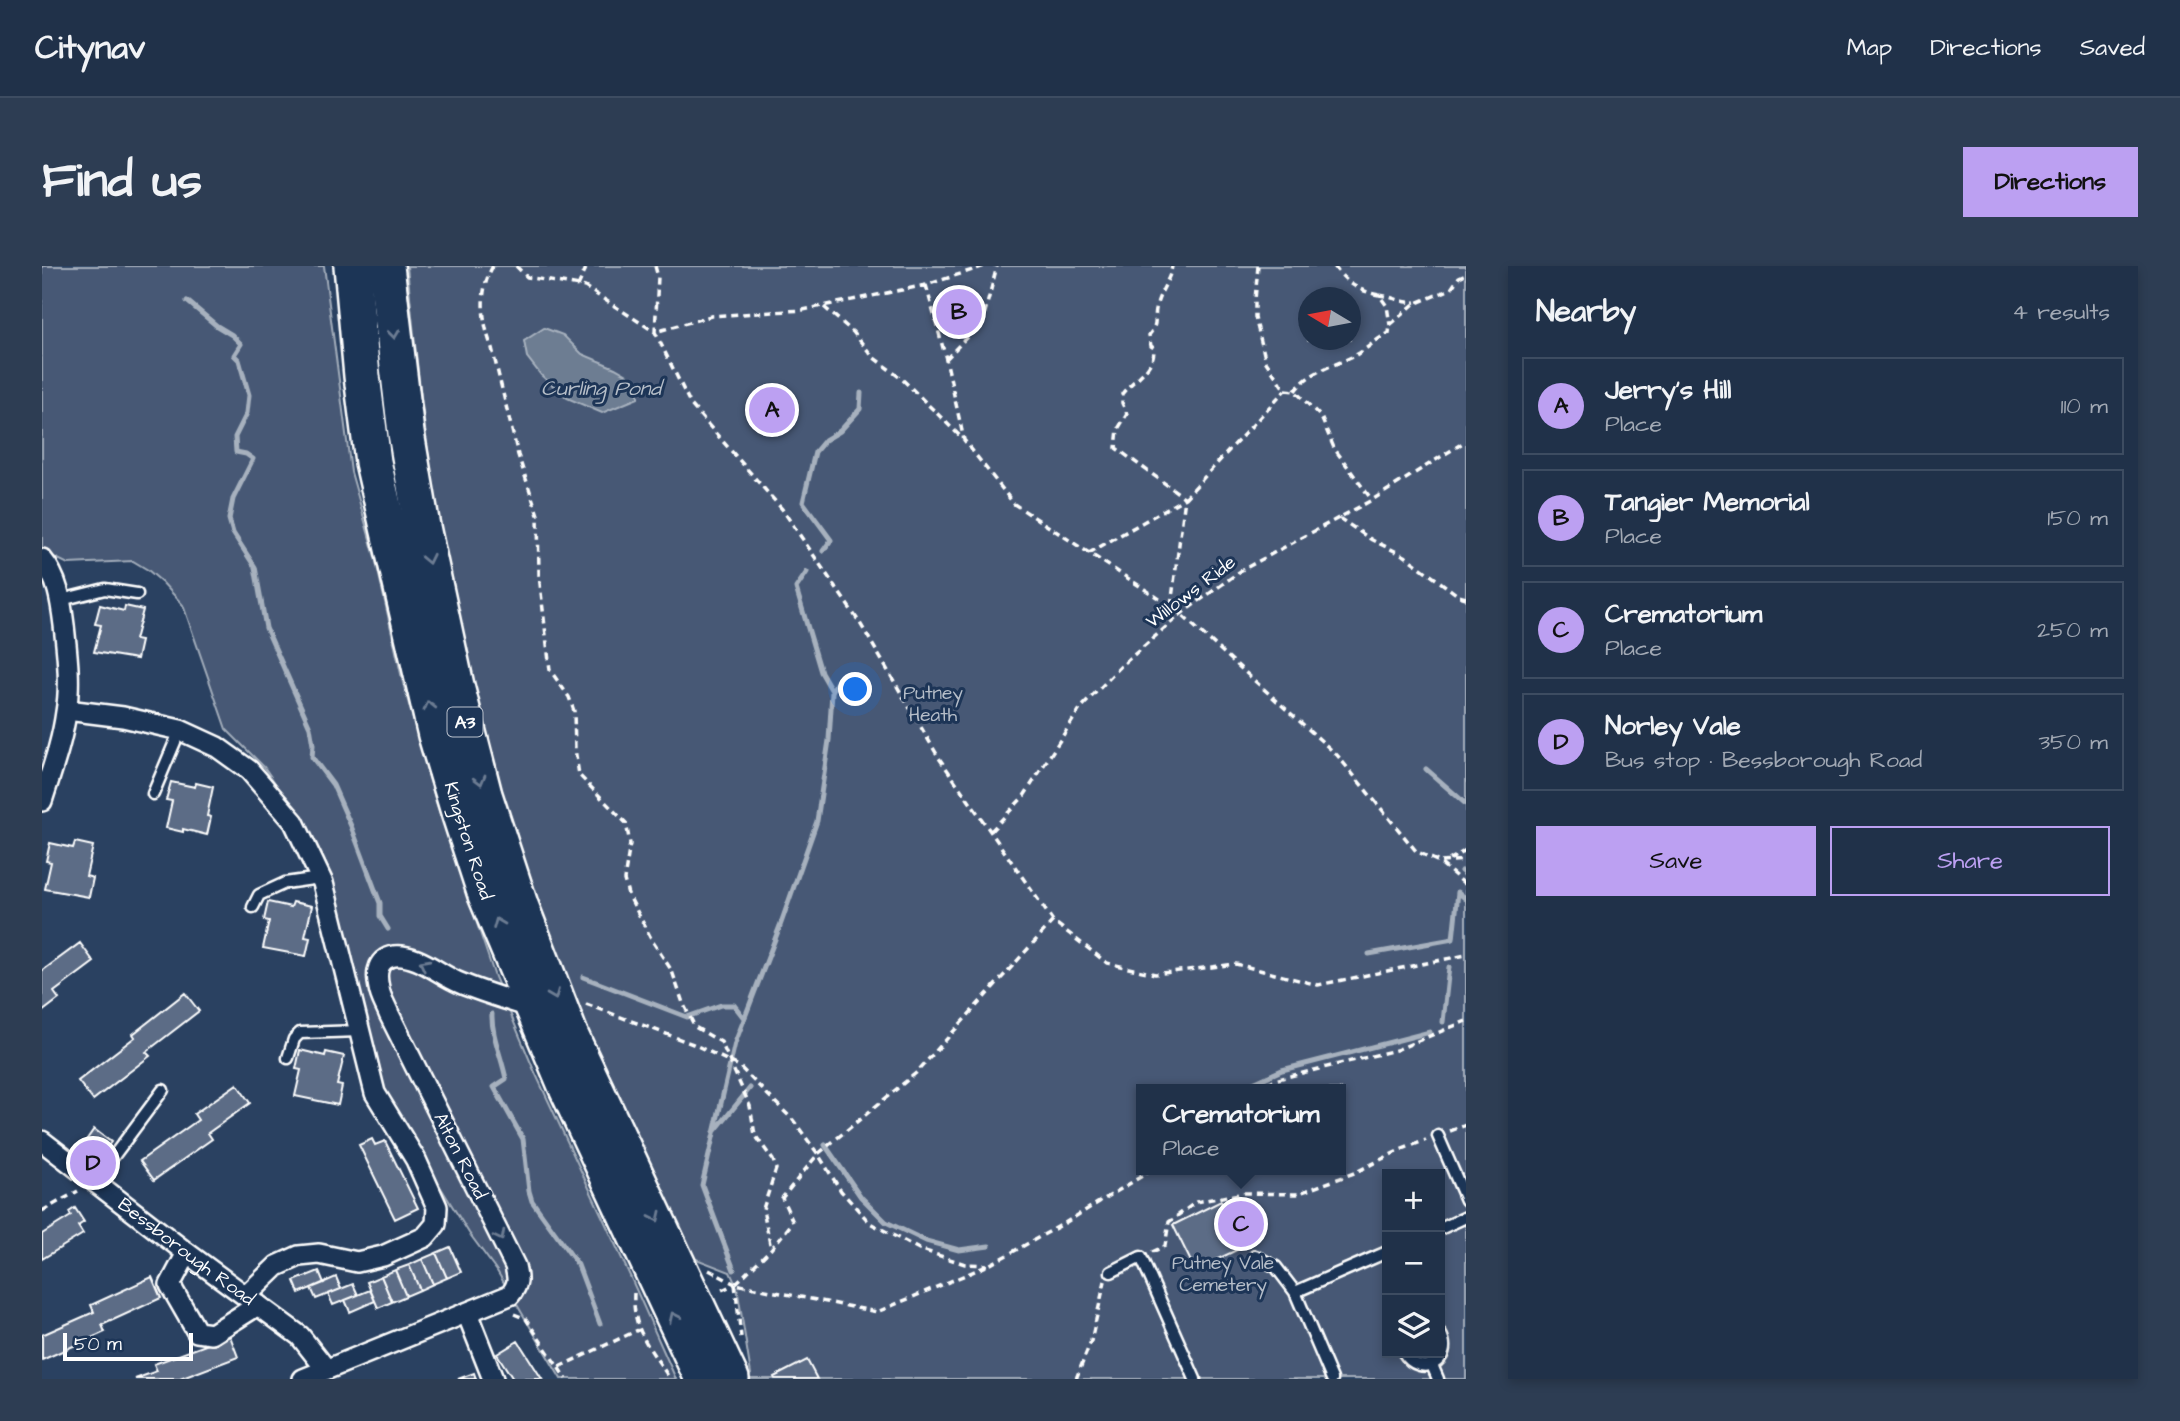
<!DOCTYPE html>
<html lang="en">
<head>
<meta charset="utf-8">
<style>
	body { margin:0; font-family:"Architects Daughter",sans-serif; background:#2d3d53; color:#f1f3f6 }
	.controls { position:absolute; right:21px; bottom:21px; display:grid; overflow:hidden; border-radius:0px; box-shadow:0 4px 10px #0003 }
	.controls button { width:63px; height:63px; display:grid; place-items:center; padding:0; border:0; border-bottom:2px solid #3d4c61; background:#203149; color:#f1f3f6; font:35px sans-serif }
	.compass { position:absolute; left:1256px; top:21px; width:63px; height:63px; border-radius:50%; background:#203149; box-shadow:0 4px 10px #0003; rotate:280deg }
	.scale { position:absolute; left:21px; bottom:18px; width:130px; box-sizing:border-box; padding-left:7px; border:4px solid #fff; border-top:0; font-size:19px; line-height:24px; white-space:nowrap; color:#fff; -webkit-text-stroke:5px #1d3557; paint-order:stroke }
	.you { position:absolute; left:814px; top:424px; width:24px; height:24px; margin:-18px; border:5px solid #fff; border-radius:50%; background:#1a73e8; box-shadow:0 0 0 10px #1a73e833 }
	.badge { display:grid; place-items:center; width:46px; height:46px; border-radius:50%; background:#bca0f2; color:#111; font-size:23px; font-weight:700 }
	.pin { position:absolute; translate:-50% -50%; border:4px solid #fff; box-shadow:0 2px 7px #0006 }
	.popup { position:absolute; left:1094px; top:818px; width:210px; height:91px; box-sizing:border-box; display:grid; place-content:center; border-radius:0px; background:#203149; filter:drop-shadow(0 2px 5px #0005); font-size:23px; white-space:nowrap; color:#a2a9b4 }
	.popup b { font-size:26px; color:#f1f3f6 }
	.popup::after { content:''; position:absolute; left:50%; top:100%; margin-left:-14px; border:14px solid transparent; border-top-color:#203149 }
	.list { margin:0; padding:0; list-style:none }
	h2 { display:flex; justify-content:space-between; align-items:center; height:91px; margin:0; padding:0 28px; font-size:30px }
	h2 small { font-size:23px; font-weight:400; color:#a2a9b4 }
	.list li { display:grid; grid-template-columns:46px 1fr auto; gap:21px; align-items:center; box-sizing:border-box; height:98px; margin:0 14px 14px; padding:0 14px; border:2px solid #3d4c61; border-radius:0px }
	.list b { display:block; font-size:26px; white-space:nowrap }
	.list p { margin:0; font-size:23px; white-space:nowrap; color:#a2a9b4 }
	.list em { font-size:23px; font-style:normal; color:#a2a9b4 }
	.actions { display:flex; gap:14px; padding:21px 28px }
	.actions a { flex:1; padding:16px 0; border:2px solid #bca0f2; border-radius:0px; text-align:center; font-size:24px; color:#bca0f2 }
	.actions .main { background:#bca0f2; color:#111 }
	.icon { flex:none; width:38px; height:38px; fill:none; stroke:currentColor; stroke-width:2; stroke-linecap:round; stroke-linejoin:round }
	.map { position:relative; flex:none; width:1424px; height:1113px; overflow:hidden; border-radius:0px }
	header { display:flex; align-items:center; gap:42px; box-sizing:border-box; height:98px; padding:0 35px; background:#203149; border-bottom:2px solid #3d4c61 }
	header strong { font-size:33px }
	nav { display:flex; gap:38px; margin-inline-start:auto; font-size:24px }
	.intro { display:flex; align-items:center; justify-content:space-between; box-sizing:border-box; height:168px; padding:0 42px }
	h1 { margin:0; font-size:49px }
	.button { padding:18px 32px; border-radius:0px; background:#bca0f2; color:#111; font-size:24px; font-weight:700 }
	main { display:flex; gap:42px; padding:0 42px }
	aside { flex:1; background:#203149; border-radius:0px; box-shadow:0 4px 10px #0003 }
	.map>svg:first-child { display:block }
	.green { fill:#465975; stroke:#a2acba; stroke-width:2; fill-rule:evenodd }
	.water { fill:#6d7d92; stroke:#a7b1be; stroke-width:2 }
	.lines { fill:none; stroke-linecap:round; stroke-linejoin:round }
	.stream { stroke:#a7b1be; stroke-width:5 }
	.building { fill:#5b6c86; stroke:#fff; stroke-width:2 }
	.lane-casing { stroke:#fff; stroke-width:15 }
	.street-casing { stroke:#fff; stroke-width:24 }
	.highway-casing { stroke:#fff; stroke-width:40 }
	.path { stroke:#fff; stroke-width:3.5; stroke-dasharray:7 5; stroke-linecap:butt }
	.lane { stroke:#1d3557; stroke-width:10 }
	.street { stroke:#1d3557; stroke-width:19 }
	.highway { stroke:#1d3557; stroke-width:35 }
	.oneway { stroke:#6c7c92 }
	.labels { text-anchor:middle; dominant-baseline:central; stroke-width:6; stroke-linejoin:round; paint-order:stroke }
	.shield { fill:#1d3557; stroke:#bbc2cd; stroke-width:2 }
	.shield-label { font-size:18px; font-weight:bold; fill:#fff }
	.street-label { font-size:19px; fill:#fff; stroke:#1d3557 }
	.park-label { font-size:19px; fill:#b5bdc8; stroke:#1d3557 }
	.water-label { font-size:21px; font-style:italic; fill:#b6bec8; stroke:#1d3557 }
</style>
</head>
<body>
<header>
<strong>Citynav</strong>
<nav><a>Map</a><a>Directions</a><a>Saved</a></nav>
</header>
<div class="intro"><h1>Find us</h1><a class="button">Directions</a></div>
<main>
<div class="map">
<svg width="1424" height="1113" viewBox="0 0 1424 1113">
	<rect width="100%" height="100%" fill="#2a4161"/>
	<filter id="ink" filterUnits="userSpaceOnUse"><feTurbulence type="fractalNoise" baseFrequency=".0143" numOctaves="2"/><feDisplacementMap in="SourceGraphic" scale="14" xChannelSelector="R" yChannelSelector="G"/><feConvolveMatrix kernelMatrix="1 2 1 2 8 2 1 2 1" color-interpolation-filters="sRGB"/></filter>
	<g filter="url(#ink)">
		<path class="green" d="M0 0H282L309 206 333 291 361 417 394 536 453 711 491 802 589 1012 634 1113H519L455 1005 427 967 345 835 300 656 264 562 222 501 184 463 141 339 120 316 106 304 91 295 26 298 0 285Z
			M365 0H1424V1113H703L709 1108 695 1021 688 1006 649 991C592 866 531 742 487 611 447 493 416 370 395 247 382 165 373 83 365 0ZM1266 32H1308V74H1266ZM1099 823H1299V904H1099ZM1345 908H1398V1087H1345Z"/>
		<path class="water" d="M502 62 521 69 540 88 573 102 596 115V132L560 147 525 132 499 109 485 91 482 75Z"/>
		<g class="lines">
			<path class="stream" d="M145 35 175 60 190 69 199 78 192 89 197 94 207 129 205 147 193 171 194 186 204 188 211 193 191 233 187 253 191 267 213 301 224 362 268 461 271 479 270 491 291 519 309 560 338 637V650L346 663
				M781 285 789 274 761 236 773 186 783 174 798 165 818 143 819 127
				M765 306 754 322 779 406 790 425
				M1384 503 1424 538
				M1419 605 1424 609
				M1327 688 1411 673 1416 626 1424 633
				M541 711 645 751 679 739H692L702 752
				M450 748C449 768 460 792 464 813L452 821 481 873 487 925 490 935 536 999 558 1058
				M1401 756 1407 701
				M1209 818 1240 804 1388 766
				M672 866 708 822
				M783 879 819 931 844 956 884 975 917 984 947 980
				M692 1004 660 919 693 777 738 660 775 555 787 474 790 426 795 415"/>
		</g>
		<path class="building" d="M58 339 82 345 83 340 101 344 93 374 99 375 95 393 52 386 59 359 53 358Z
			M129 516 153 521 154 517 171 521 165 550 169 551 165 569 141 563V566L124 562 130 535 124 534Z
			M33 576 51 580 44 610 51 612 47 631 3 623 9 596 4 595 8 577 31 582Z
			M226 636 249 641 251 636 270 640 263 671 268 672 264 690 221 682 227 655 222 654Z
			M38 677 52 696 12 726 17 733 0 746V705Z
			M143 727 157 745 104 786 108 790 51 834 36 815 93 771 91 768Z
			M258 784 283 790 284 786 302 790 295 819 300 820 296 839 253 830 259 804 254 803Z
			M195 818 208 837 166 867 170 873 112 914 98 895 156 854 152 848Z
			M52 863 69 876 60 888 43 876Z
			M330 873 333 879 343 875 376 942 353 953 317 879Z
			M1179 935 1201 981 1153 1004 1131 959Z
			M33 942 42 956 36 960 41 968 0 993V968L29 950 27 946Z
			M1203 948 1209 961 1195 968 1188 954Z
			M408 981 419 1006 405 1012 394 987Z
			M394 987 405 1012 391 1018 380 993Z
			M380 993 391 1018 378 1024 367 999Z
			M367 999 378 1024 364 1030 353 1004Z
			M353 1004 364 1030 350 1036 339 1010Z
			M277 1005 282 1017 257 1027 252 1015Z
			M339 1010 350 1036 336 1042 325 1016Z
			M110 1011 119 1032 60 1059 63 1066 0 1094V1069L52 1046 49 1039Z
			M294 1011 299 1023 274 1033 269 1022Z
			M311 1018 316 1029 291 1039 286 1028Z
			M328 1024 333 1035 308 1046 303 1034Z
			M188 1070 196 1091 138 1113H93L115 1105 112 1098Z
			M476 1075 500 1113H471L455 1088Z
			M765 1094 775 1113H733L732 1111Z
			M432 1107 434 1113H416Z"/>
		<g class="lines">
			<g class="lane-casing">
				<path id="lane" d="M19 334 63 323 95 328
					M111 528 138 464
					M211 641 217 629 243 617 278 612
					M246 792 252 773 258 767 318 765
					M1396 870 1424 934
					M53 915 121 824
					M1398 963 1424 951
					M1213 990 1234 1001 1253 1026
					M1069 1006 1099 991 1153 1113
					M1362 1087C1378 1113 1414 1095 1398 1067
					M1390 1099 1396 1113
					M1290 1113 1253 1026 1345 986"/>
			</g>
			<g class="street-casing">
				<g id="street">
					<path d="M0 293C16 312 19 335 22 359 25 388 29 417 24 446 20 477 9 506 0 535"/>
					<path d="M25 444 81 451 138 464 175 481 207 504 252 556 281 617 333 827 374 894 395 941 394 958 383 971 341 990 315 996 277 988 257 990 235 1000 204 1030"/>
					<path id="s1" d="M0 875 145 987 258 1070 284 1103"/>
					<path d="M145 987 128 1019 155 1066 170 1068 216 1039"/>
					<path d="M425 1047 451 1113"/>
					<path d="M261 1113 468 1029C477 1018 476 1013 473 1000L347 748C344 740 338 731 337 722 330 692 349 684 375 694 390 700 403 711 418 717 442 727 467 734 491 742"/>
				</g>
			</g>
			<g class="highway-casing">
				<g id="highway">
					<path id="s2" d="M310 0 320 110 331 196 394 469 418 549 444 629 525 822 661 1113"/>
					<path d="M344 0 364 167 380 261 414 420 442 529 478 639 529 771 689 1113"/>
				</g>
			</g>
			<path class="path" d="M451 0C436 25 440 56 450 82L476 189 496 249 497 309 508 404 527 431 532 445 533 483 537 509 584 557 588 578 582 614 586 628 611 676 630 705 641 737 653 761 679 776 708 840 713 869 731 894 734 903 721 943 729 983
				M474 0 485 11 543 21 613 66 649 139 740 243 818 357 897 492 1011 655 1065 697 1113 708 1194 698 1276 719 1424 689
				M613 0 616 11 613 66 669 50 761 44 884 19 943 0
				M1216 0 1213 34V51L1224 96 1243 124 1253 125 1279 151 1292 182 1330 234
				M1292 0C1304 17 1317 25 1337 29L1345 40 1348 59
				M884 19 904 93 922 174 972 238 1133 343 1295 489 1374 585 1397 596 1424 619
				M536 20 545 0
				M1337 29C1350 30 1361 38 1374 36
				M782 41 811 66 831 91 860 113 921 173
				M904 93 941 54 955 0
				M1253 125C1266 106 1291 100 1310 91 1323 85 1334 73 1347 67L1348 59 1372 38 1409 23 1417 11 1424 8
				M1297 252 1330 274 1363 290 1417 330 1424 332
				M1047 287 1143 232 1074 182 1076 163 1085 148 1080 137V128C1091 113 1113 103 1112 82L1109 80 1107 69C1116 58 1112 55 1114 43 1116 27 1128 15 1130 0
				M1129 340 1143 232 1243 124
				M949 565 982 530 1038 443 1079 400 1139 348 1200 304 1330 234 1424 175
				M1407 594 1424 584
				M1399 596 1424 594
				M1011 655 874 807 776 888 740 932 751 956 729 983 693 1018 835 1046 947 999 1021 958 1110 904
				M544 738 651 778 697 800 751 854 776 888 799 925 828 957 877 983 923 998 945 999
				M1214 823 1232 814 1354 784 1424 755
				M1408 865 1424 859
				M0 945 36 925
				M1110 986 1123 980 1127 956 1154 936 1202 927 1255 928 1312 907 1358 884 1384 874
				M667 1004 693 1018
				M693 1018 699 1071
				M680 1024 693 1018
				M592 1027C590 1065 609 1083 628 1113
				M472 1048 484 1053 524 1113
				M517 1101 596 1064
				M1034 1113 1049 1075 1063 1015"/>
			<use href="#lane" class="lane"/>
			<use href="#street" class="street"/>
			<use href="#highway" class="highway"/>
		</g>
		<defs><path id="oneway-chevron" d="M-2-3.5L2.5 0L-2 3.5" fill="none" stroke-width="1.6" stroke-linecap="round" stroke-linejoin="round" transform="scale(1.75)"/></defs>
		<g class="oneway">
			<use href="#oneway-chevron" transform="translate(352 68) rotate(83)"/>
			<use href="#oneway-chevron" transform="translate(386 293) rotate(78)"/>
			<use href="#oneway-chevron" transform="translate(387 440) rotate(-104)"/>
			<use href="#oneway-chevron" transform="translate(438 514) rotate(75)"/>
			<use href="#oneway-chevron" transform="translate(456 657) rotate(-112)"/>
			<use href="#oneway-chevron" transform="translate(382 698) rotate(-152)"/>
			<use href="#oneway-chevron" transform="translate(512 729) rotate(68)"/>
			<use href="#oneway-chevron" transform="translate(614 951) rotate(65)"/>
			<use href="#oneway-chevron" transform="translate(458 970) rotate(63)"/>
			<use href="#oneway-chevron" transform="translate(632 1051) rotate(-115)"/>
		</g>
	</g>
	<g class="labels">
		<rect class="shield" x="405.5" y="441.5" width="35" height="29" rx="5"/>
		<g class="shield-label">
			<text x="423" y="456">A3</text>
		</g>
		<g class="street-label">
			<text transform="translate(1149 326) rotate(-37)">Willows Ride</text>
			<text stroke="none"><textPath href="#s2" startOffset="588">Kingston Road</textPath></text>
			<text transform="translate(418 890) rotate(63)">Alton Road</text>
			<text stroke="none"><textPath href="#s1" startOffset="182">Bessborough Road</textPath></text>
		</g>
		<g class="park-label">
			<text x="891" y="427">Putney<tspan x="891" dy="22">Heath</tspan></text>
			<text x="1181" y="997">Putney Vale<tspan x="1181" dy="22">Cemetery</tspan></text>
		</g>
		<g class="water-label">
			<text x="559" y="122">Curling Pond</text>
		</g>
	</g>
</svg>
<div class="controls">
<button>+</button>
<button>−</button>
<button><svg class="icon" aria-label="layers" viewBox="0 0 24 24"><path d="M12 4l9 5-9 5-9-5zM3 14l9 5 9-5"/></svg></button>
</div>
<svg class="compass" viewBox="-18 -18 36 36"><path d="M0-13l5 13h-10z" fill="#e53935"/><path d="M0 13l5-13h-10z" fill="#a2a9b4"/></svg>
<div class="scale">50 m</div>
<div class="you"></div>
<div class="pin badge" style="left:730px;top:144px">A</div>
<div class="pin badge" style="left:917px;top:46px">B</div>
<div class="pin badge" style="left:1199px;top:958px">C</div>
<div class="popup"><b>Crematorium</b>Place</div>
<div class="pin badge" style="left:51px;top:897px">D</div>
</div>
<aside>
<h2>Nearby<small>4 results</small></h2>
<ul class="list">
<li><span class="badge">A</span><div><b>Jerry's Hill</b><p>Place</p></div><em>110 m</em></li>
<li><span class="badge">B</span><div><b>Tangier Memorial</b><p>Place</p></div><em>150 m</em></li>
<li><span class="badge">C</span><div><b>Crematorium</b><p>Place</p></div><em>250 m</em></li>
<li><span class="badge">D</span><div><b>Norley Vale</b><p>Bus stop · Bessborough Road</p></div><em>350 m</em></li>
</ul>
<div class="actions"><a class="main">Save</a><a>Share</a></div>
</aside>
</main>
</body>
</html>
